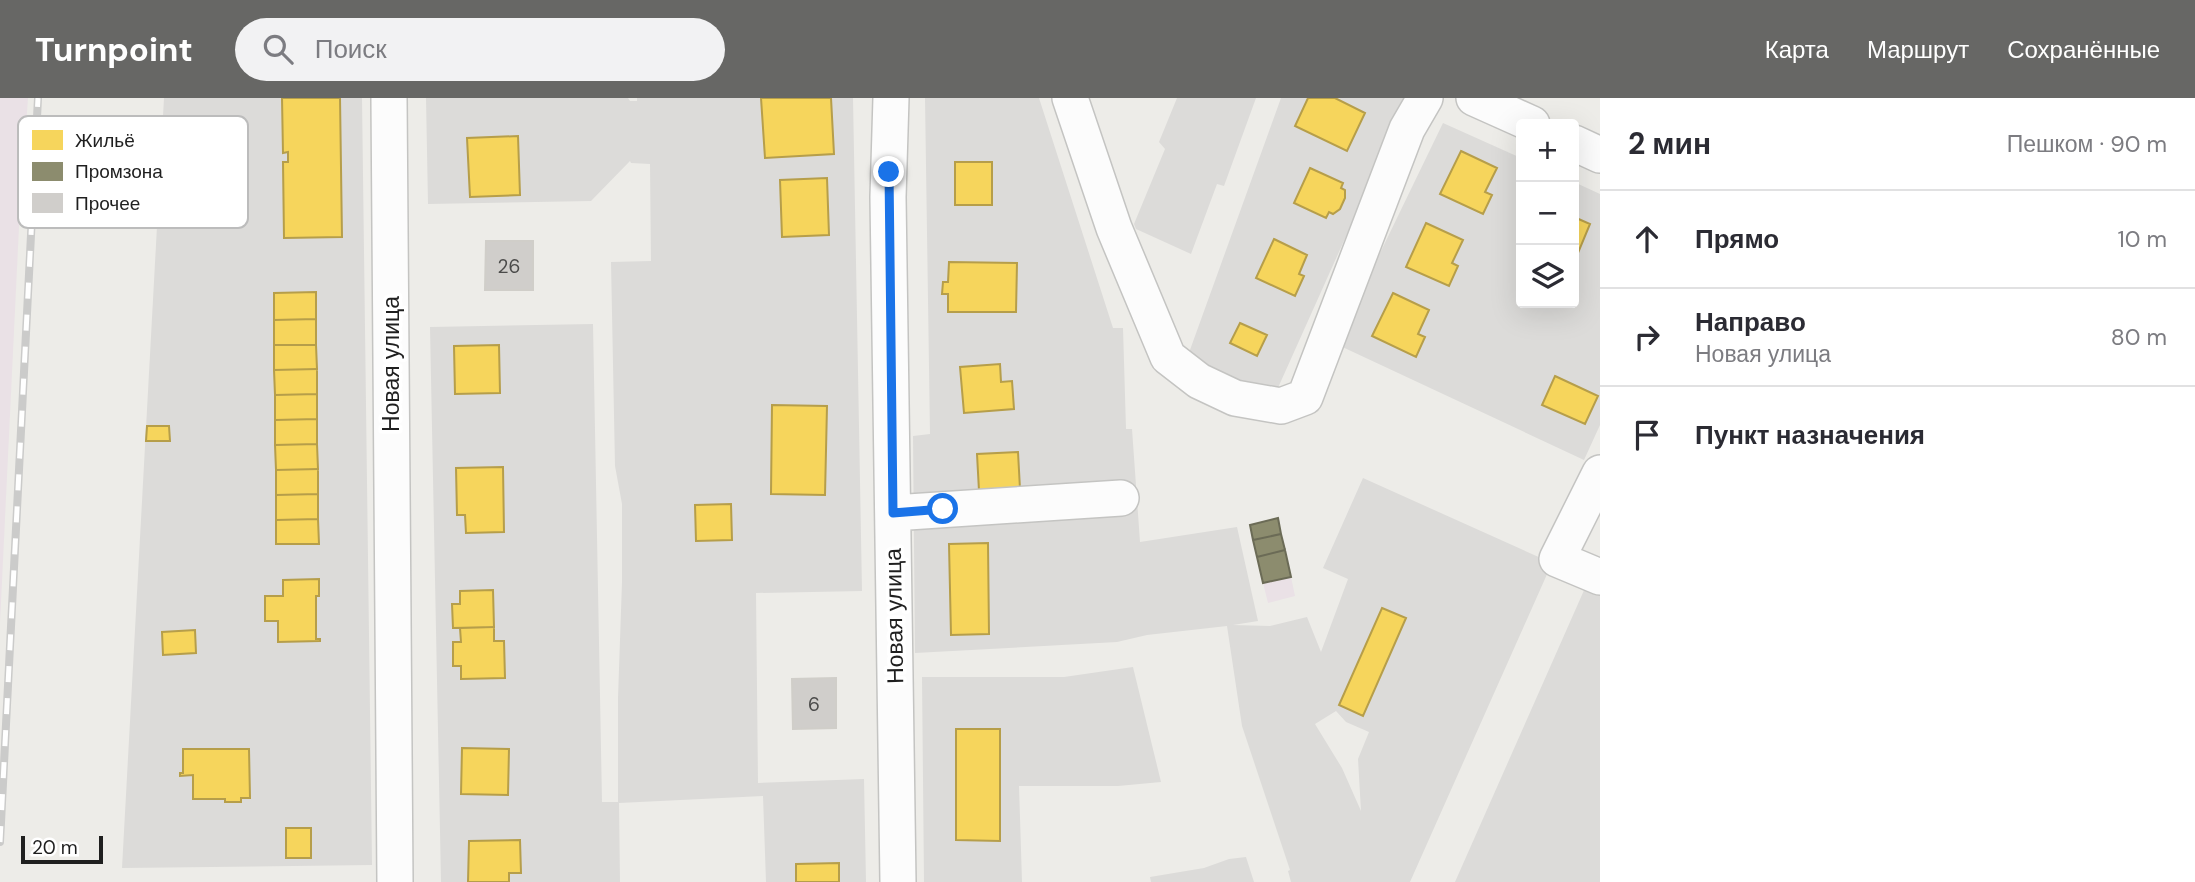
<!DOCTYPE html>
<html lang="ru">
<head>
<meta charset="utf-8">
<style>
	body { margin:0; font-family:"DM Sans",sans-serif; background:#f2f2f3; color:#2b2b33 }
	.controls { position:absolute; right:21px; top:21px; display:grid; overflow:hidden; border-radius:7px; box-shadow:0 7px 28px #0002 }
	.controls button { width:63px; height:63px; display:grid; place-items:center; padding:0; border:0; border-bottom:2px solid #e1e1e2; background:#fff; color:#2b2b33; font:35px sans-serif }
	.scale { position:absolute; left:21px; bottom:18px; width:82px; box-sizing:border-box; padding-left:7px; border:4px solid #1f1f1f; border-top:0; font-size:19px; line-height:24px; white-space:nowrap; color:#1f1f1f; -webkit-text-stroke:5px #fff; paint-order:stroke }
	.stop { position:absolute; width:21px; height:21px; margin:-16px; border:5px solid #1a73e8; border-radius:50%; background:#fff }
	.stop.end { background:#1a73e8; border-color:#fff; box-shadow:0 2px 7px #0008 }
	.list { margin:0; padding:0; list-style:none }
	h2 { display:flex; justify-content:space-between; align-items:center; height:91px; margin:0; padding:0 28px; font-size:30px }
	h2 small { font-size:23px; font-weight:400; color:#7c7c81 }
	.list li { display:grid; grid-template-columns:46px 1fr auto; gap:21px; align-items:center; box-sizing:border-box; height:98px; padding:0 28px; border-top:2px solid #e1e1e2 }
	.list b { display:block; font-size:26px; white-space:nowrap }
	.list p { margin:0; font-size:23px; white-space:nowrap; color:#7c7c81 }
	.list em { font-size:23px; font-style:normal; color:#7c7c81 }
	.icon { flex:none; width:38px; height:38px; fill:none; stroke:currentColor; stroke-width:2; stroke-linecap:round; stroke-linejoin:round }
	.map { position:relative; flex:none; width:1600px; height:784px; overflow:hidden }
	header { display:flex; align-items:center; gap:42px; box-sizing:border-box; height:98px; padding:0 35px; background:#676765; color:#fff }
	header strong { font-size:33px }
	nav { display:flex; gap:38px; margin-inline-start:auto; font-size:24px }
	.search { width:490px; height:63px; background:#f2f2f3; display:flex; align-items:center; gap:18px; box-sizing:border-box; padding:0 24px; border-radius:38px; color:#7c7c81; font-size:26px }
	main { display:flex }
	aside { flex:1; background:#fff }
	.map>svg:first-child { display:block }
	.residential { fill:#dcdbd9; fill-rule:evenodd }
	.industrial { fill:#eae1e6 }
	.homes { fill:#f6d55c; stroke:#b69e4a; stroke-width:2 }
	.industry { fill:#8c8c6e; stroke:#6b6b56; stroke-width:2 }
	.building { fill:#d0cecb; stroke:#d0cec9; stroke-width:2 }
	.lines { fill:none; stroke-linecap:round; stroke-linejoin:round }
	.minor-casing { stroke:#c4c4c2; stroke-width:38 }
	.minor { stroke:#fcfcfc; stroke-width:35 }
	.rail-casing { stroke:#cbcbca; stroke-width:8 }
	.rail { stroke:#fff; stroke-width:5; stroke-dasharray:16; stroke-linecap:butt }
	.route { stroke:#1a73e8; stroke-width:9 }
	.labels { text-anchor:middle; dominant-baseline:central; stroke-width:7; stroke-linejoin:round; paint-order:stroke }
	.number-label { font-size:19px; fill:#4b4b4a }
	.street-label { font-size:23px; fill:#1f1f1f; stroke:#fff }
	.key { fill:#fff; stroke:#bcbcbc; stroke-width:2 }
	.key-label { font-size:19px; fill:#1f1f1f }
</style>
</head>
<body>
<header>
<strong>Turnpoint</strong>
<div class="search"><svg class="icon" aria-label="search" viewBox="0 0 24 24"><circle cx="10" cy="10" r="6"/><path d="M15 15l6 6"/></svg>Поиск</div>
<nav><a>Карта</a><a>Маршрут</a><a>Сохранённые</a></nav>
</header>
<main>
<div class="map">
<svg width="1600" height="784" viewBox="0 0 1600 784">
	<rect width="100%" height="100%" fill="#edece8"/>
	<path class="residential" d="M164 0H362L372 767 122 770Z
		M426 0H628L630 3H637V0H853L862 493 756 495 758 685 864 681 866 784H766L763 698 619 705 620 784H441L430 229 593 226 602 704H618V600L622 484V406L615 368 611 164 651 163 650 66 631 65 630 63 591 103 428 106Z
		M925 0H1039L1113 230H1123L1126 331H1132L1140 444 1237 429 1258 523 1233 527 1270 528 1307 519 1321 554 1348 481 1323 470 1363 380 1552 465 1410 784H1291L1288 773 1290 772 1242 628 1227 528 1147 537 1117 544 915 555 913 338 930 336ZM1336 613 1346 624 1369 634 1358 661 1361 713 1342 670 1315 626Z
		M1177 0H1256L1224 88 1217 86 1191 156 1136 131 1134 126 1165 51 1159 44Z
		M1281 0H1408L1277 292 1238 285 1186 263Z
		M1443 25 1521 60V205H1574V84L1600 96V327L1584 362 1336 246Z
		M1589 481 1600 486V784H1455Z
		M1133 569 1161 684 1118 688H1019L1022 784H924L922 579H1064Z
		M1246 759 1254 784H1151L1150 779 1204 770 1229 761Z"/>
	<path class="industrial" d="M0 0H28L19 129 0 525Z
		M1291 479 1295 498 1268 505 1263 485Z"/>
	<path class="homes" d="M282 0H340L342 139 284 140 283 64H288V54L283 55Z
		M761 0H831L834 56 765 60Z
		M1308 0H1335L1365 15 1347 53 1295 28Z
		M518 38 520 97 470 99 467 40Z
		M1461 53 1497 70 1485 94 1492 97 1483 116 1440 96Z
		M955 64H992V107H955Z
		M1310 70 1343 85 1341 90 1345 92V100L1340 111 1333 116 1329 114 1326 120 1294 105Z
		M827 80 829 137 782 139 780 82Z
		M1574 119 1590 126 1578 155 1574 153Z
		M1426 125 1463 142 1452 165 1458 168 1449 188 1406 169Z
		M1274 141 1307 157 1299 176 1304 178 1295 198 1256 180Z
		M949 164 1017 165 1016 214H948V196H942L943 184H948Z
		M316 194V221L274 222V195Z
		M1393 195 1429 212 1418 236 1425 239 1416 259 1372 238Z
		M316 221V247H274V222Z
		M1240 225 1267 237 1257 258 1230 245Z
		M274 247H316L317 271 274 272Z
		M499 247 500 295 455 296 454 248Z
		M1000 266 1001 284 1012 283 1014 311 964 315 960 269Z
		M317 271V296L275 297 274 272Z
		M1555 278 1598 298 1585 326 1542 307Z
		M317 296V321L275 322V297Z
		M772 307 827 308 825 397 771 396Z
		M317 321V346L275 347V322Z
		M147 328H169L170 343H146Z
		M317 346 318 371 276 372 275 347Z
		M1018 354 1020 391 979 393 977 356Z
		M503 369 504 434 466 435 465 417H457L456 370Z
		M318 371V396L276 397V372Z
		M318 396V421L276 422V397Z
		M731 406 732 442 696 443 695 407Z
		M318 421 319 446H276V422Z
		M988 445 989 536 951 537 949 446Z
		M319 481V498H316V541H320V543L278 544V523H265V498H283V482Z
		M493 492 494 529 453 530 452 506H460V493Z
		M1382 510 1406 520 1363 618 1339 607Z
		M494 529V543H504L505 580 461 581V568H453V544H461L460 530Z
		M195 532 196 555 163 557 162 534Z
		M956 631H1000V743L956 742Z
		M462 650 509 651 508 697 461 696Z
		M183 651H249L250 700H241V704H225V701H193V677L180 678V675H183Z
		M286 730H311V760H286Z
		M520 742 521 775H509V784H468L469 743Z
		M839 765V784H796V766Z"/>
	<path class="industry" d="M1278 420 1281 436 1253 442 1250 427Z
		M1281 436 1285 452 1257 459 1253 442Z
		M1285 452 1291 479 1263 485 1257 459Z"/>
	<path class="building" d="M486 143H533V192H485Z
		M836 580V630L793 631 792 581Z"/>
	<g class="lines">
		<g class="minor-casing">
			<path id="minor" d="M389 0 395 784
				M891 0 888 99 898 784
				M1070 0 1114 130 1168 259 1199 283 1235 300 1281 308 1305 299 1407 31 1425 0
				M1474 0 1532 26
				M1574 45 1600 57
				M1600 375 1557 461 1600 479
				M893 415 1121 400"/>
		</g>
		<use href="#minor" class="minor"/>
		<g class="rail-casing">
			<path id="rail" d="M0 744 38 0"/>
		</g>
		<use href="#rail" class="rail"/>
	</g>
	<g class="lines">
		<path class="route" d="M889 74 893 415 943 411"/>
	</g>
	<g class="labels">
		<g class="number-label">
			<text x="509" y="168">26</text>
			<text x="814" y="606">6</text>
		</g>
		<g class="street-label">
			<text transform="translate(391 266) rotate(-90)">Новая улица</text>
			<text transform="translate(894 518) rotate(-91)">Новая улица</text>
		</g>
	</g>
	<rect x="18" y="18" width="230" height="112" rx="10" class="key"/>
	<rect x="32" y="32" width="31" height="20" fill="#f6d55c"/>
	<rect x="32" y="64" width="31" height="19" fill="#8c8c6e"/>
	<rect x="32" y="95" width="31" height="20" fill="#d0cecb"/>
	<g class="key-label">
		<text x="75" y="49">Жильё</text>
		<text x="75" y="80">Промзона</text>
		<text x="75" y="112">Прочее</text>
	</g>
</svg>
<div class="controls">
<button>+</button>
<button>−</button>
<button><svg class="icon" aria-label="layers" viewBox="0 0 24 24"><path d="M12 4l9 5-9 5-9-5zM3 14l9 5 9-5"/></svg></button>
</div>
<div class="scale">20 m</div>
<div class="stop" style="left:943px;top:411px"></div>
<div class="stop end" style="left:889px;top:74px"></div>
</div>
<aside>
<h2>2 мин<small>Пешком · 90 m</small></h2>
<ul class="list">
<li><svg class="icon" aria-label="ahead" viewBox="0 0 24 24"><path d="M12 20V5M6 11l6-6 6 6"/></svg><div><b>Прямо</b></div><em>10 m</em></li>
<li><svg class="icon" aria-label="right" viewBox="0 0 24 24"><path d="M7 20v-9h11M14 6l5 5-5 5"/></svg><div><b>Направо</b><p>Новая улица</p></div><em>80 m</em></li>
<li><svg class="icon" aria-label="arrive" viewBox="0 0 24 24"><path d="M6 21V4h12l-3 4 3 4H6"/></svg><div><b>Пункт назначения</b></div></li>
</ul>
</aside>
</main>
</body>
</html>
